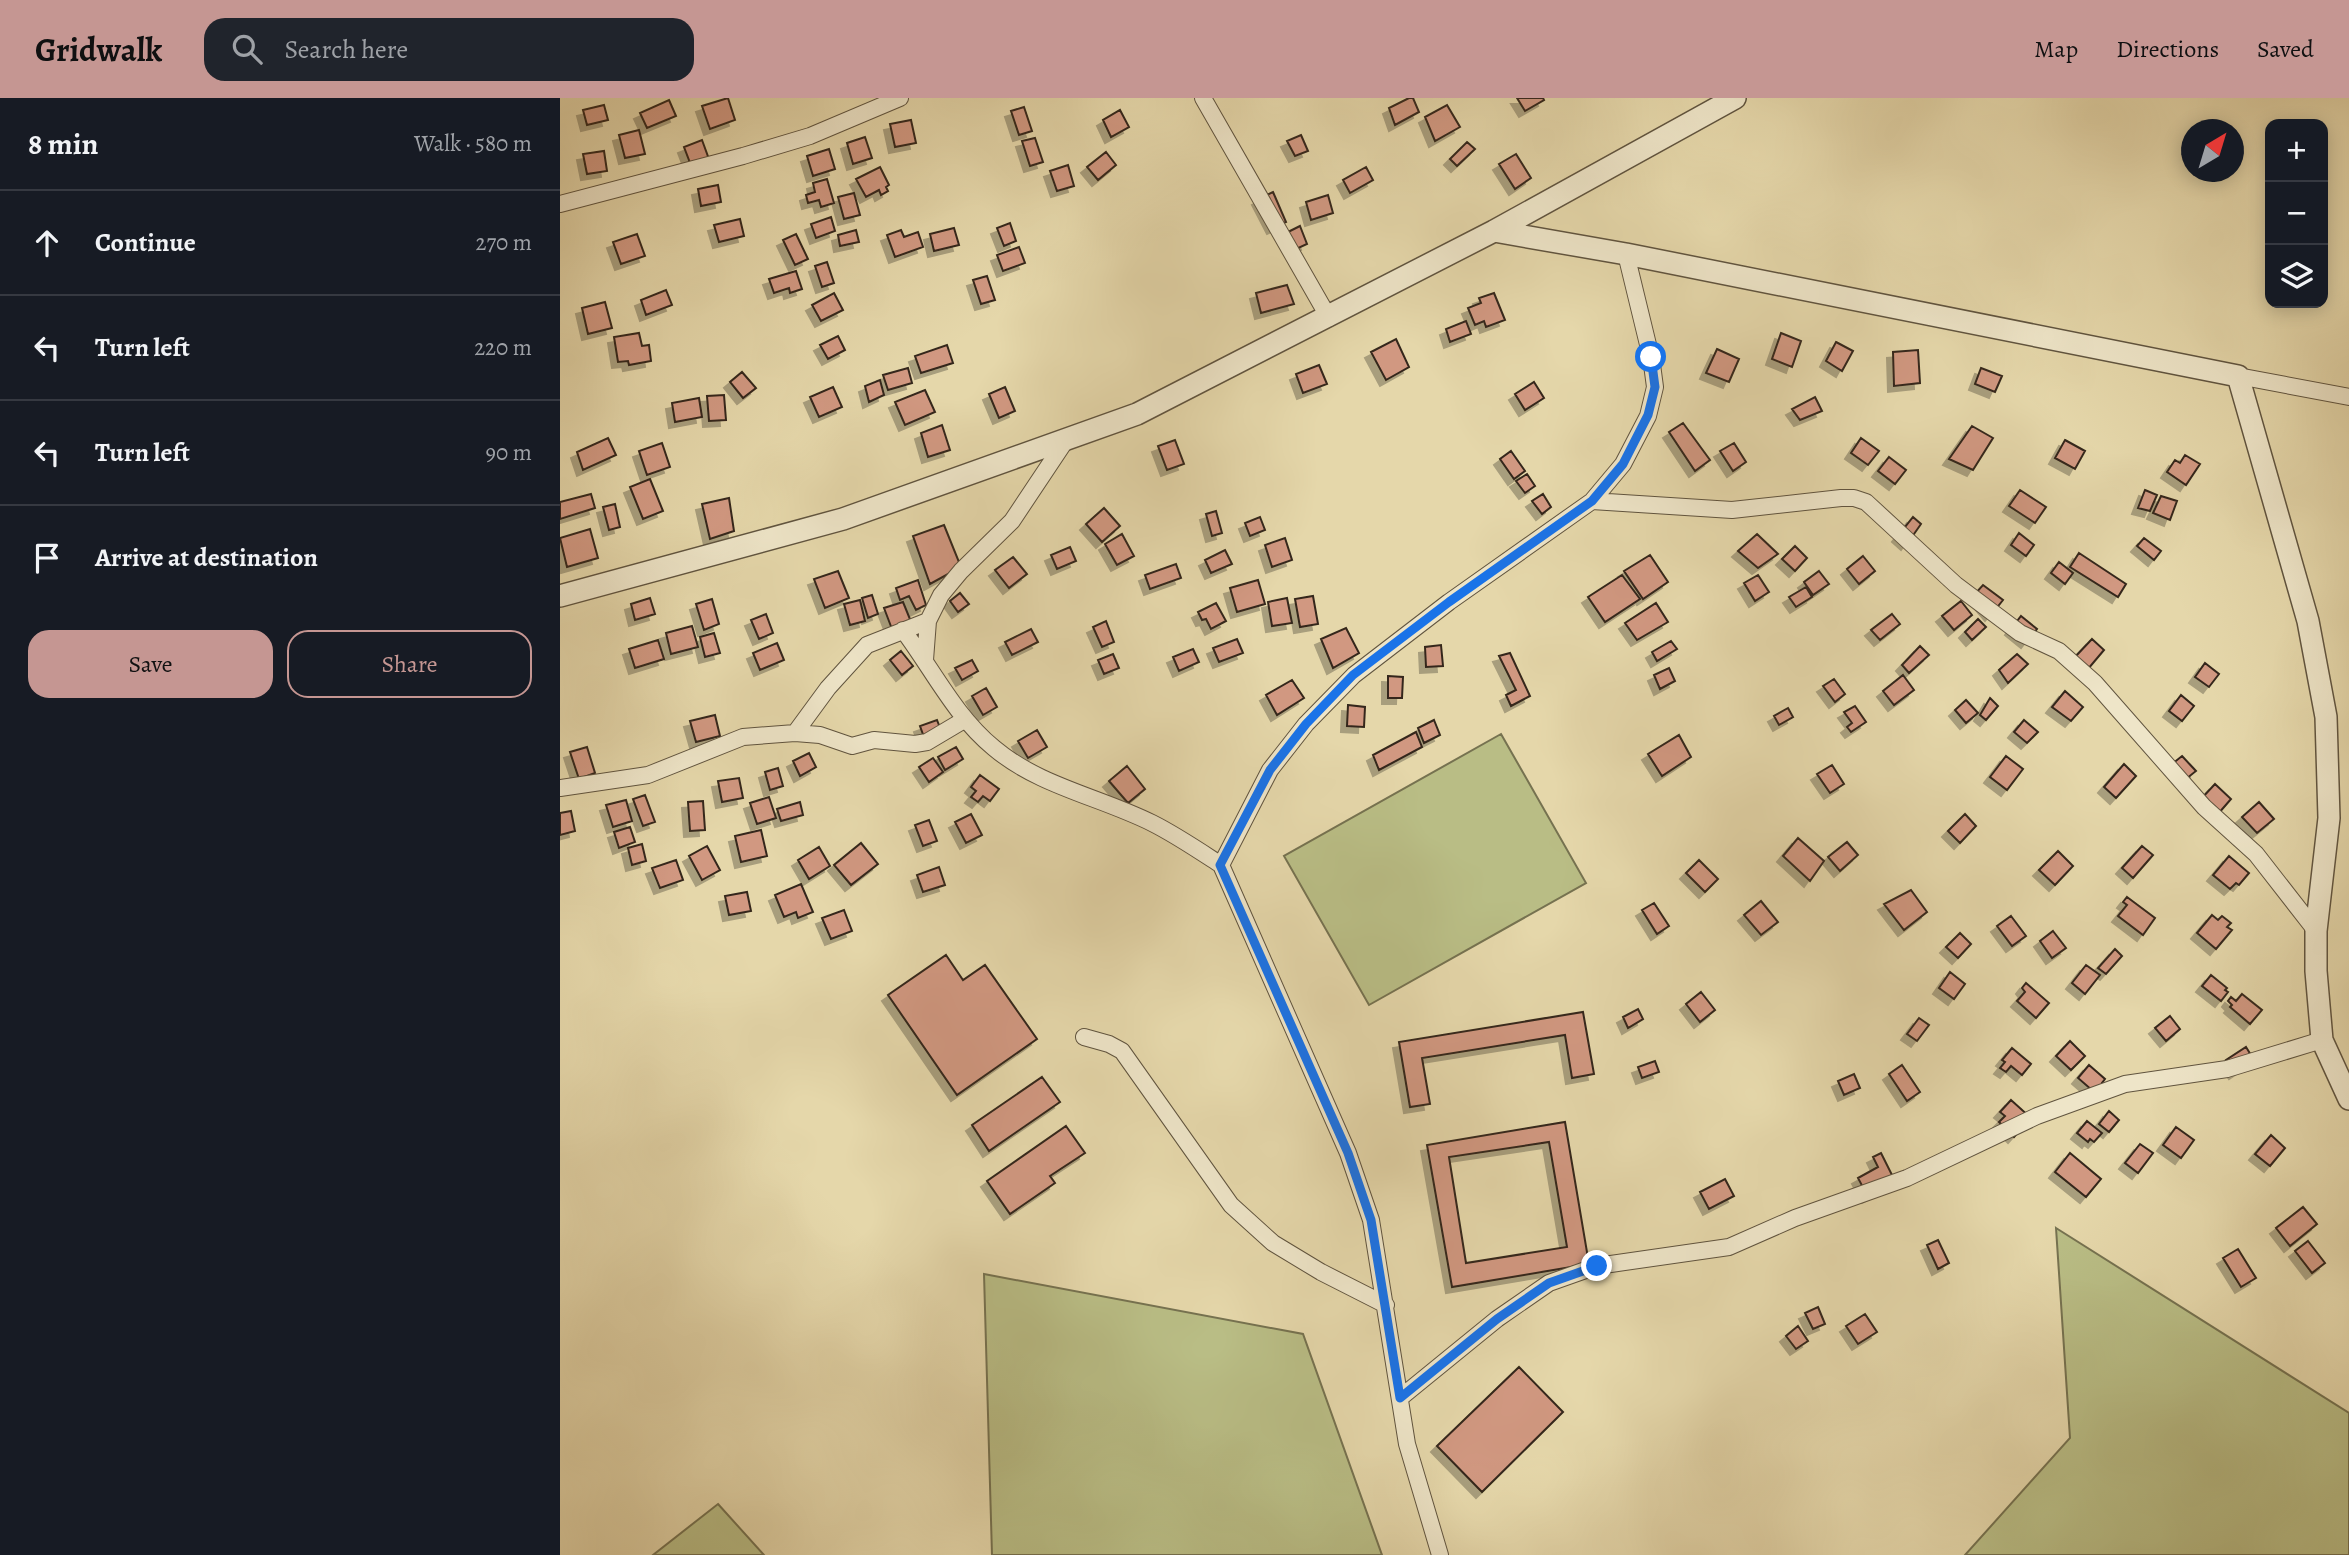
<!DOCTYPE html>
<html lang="en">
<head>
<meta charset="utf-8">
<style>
	body { margin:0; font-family:Alegreya,serif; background:#20242c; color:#f1f3f6 }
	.controls { position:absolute; right:21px; top:21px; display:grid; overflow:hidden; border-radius:14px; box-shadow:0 4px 18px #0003 }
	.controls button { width:63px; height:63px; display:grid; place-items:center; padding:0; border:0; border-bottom:2px solid #363941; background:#171b24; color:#f1f3f6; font:35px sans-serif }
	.compass { position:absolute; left:1621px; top:21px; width:63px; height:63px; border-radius:50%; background:#171b24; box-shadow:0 4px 18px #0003; rotate:38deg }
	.stop { position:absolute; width:21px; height:21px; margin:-16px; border:5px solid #1a73e8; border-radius:50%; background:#fff }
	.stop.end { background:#1a73e8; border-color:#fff; box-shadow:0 2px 7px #0008 }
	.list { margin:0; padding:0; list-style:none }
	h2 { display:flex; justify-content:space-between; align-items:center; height:91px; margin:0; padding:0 28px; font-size:30px }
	h2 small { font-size:23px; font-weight:400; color:#9ea1a6 }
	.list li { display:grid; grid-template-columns:46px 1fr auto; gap:21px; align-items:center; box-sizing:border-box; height:105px; padding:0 28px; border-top:2px solid #363941 }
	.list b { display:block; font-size:26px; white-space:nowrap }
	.list em { font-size:23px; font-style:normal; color:#9ea1a6 }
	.actions { display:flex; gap:14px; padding:21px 28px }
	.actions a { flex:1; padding:16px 0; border:2px solid #c59692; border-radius:21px; text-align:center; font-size:24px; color:#c59692 }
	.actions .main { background:#c59692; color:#111 }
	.icon { flex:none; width:38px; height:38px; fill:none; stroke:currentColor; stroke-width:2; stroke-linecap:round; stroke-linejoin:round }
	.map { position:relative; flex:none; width:1789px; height:1457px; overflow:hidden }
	header { display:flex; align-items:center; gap:42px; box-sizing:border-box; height:98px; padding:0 35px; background:#c59692; color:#111 }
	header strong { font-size:33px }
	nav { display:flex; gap:38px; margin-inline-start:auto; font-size:24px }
	.search { width:490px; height:63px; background:#20242c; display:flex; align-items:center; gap:18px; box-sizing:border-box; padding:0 24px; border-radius:21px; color:#9ea1a6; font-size:26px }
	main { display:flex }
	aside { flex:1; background:#171b24 }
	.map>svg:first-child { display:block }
	.green { fill:#b9bd85; stroke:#767250; stroke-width:2 }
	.building { fill:#d19881; stroke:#34281b; stroke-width:2; fill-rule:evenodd; filter:url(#shadow) }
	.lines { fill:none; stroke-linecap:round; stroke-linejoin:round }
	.minor-casing { stroke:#60543f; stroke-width:18 }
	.tertiary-casing { stroke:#60543f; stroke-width:24 }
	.minor { stroke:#eee5c8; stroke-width:16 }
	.tertiary { stroke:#eee5c8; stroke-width:21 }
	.route { stroke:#1a73e8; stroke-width:9 }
</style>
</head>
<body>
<header>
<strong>Gridwalk</strong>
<div class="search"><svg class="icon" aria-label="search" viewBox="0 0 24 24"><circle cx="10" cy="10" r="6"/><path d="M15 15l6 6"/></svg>Search here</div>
<nav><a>Map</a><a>Directions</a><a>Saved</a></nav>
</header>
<main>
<aside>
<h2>8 min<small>Walk · 580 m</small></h2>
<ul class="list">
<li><svg class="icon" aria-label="ahead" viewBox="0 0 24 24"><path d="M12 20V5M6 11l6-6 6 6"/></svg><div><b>Continue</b></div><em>270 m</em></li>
<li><svg class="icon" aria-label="left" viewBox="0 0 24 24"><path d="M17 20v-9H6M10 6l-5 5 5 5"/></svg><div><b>Turn left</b></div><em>220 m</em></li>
<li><svg class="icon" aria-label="left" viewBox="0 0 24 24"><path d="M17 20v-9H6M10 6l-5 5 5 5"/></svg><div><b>Turn left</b></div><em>90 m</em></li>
<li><svg class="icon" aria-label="arrive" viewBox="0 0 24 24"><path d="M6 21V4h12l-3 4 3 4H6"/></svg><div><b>Arrive at destination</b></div></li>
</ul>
<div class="actions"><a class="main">Save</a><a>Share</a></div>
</aside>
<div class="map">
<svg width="1789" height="1457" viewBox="0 0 1789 1457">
	<defs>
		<filter id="shadow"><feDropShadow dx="-6" dy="6" stdDeviation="0" flood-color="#0004"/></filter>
	</defs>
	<rect width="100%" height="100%" fill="#e5d7aa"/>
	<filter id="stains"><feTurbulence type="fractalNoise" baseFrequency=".00286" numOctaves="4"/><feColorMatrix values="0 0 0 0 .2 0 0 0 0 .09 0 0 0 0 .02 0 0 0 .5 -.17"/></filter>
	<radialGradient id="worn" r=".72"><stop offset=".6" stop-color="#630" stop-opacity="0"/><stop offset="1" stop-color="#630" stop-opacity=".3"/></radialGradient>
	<path class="green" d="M941 636 1026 785 809 907 724 758Z
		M1496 1130 1789 1315V1457H1405L1510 1340Z
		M424 1176 743 1236 822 1457H432Z
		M158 1406 204 1457H93Z"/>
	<path class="building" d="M168 0 175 22 150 31 142 8Z
		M849 0H853L859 14 835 27 829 10Z
		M957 0H983L984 2 965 13Z
		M109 2 116 18 87 30 80 15Z
		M44 7 48 22 27 27 23 12Z
		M887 7 900 29 875 43 865 19Z
		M464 9 472 33 459 37 451 13Z
		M560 12 569 29 551 39 543 22Z
		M351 22 356 45 335 49 330 26Z
		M79 32 85 56 65 60 59 37Z
		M741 37 748 53 735 58 727 43Z
		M305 39 312 60 293 66 287 45Z
		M475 40 483 64 470 68 462 43Z
		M142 42 150 64 132 70 124 49Z
		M907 44 915 51 897 68 890 61Z
		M269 51 275 71 253 78 247 58Z
		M44 53 47 73 27 76 23 56Z
		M546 54 556 67 538 82 527 69Z
		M956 56 971 80 955 91 939 66Z
		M508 67 514 88 497 93 490 73Z
		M320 69 329 87 326 89 328 93 321 97 319 92 306 99 296 81Z
		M806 69 813 82 790 95 783 82Z
		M267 81 274 105 261 109 259 102 248 105 246 97 255 94 253 85Z
		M158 87 161 104 141 108 138 91Z
		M713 94 726 124 713 130 698 101Z
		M294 95 300 117 284 121 278 99Z
		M768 97 773 115 751 122 746 104Z
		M271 119 275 133 256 140 251 126Z
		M180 121 184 138 159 144 154 127Z
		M450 125 456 143 444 148 437 130Z
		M740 128 747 146 734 152 724 136Z
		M394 130 399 147 374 153 370 136Z
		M296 132 299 144 280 148 278 137Z
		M341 132 344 139 358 134 363 149 335 159 327 137Z
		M77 136 85 158 61 166 53 144Z
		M236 136 248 161 235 167 223 142Z
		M459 149 465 165 443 173 437 157Z
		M267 164 274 185 262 189 255 168Z
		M236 173 242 191 230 195 229 190 214 195 209 181Z
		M427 178 435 202 421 206 413 182Z
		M727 187 734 206 701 215 696 195Z
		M106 192 112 207 86 217 81 202Z
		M274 195 283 212 261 223 252 207Z
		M934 195 945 222 926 229 924 223 915 227 908 210 921 205 919 200Z
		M45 204 52 230 28 236 22 210Z
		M906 223 911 236 890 244 886 231Z
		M79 235 82 248 89 247 91 263 69 267 68 263 58 264 54 239Z
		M1221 235 1241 243 1232 269 1212 261Z
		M278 238 285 252 268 261 260 247Z
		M836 241 849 269 826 282 811 254Z
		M1276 244 1293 253 1282 273 1266 263Z
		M387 247 393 265 361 275 355 258Z
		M1157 251 1179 261 1169 284 1146 275Z
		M1358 252 1360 285 1334 288 1333 254Z
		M759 267 767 286 743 295 736 276Z
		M348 270 352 285 328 292 323 277Z
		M1421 270 1442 278 1435 294 1415 286Z
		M182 274 196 290 183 300 170 284Z
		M320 282 324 297 309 304 305 288Z
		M974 284 984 300 965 312 955 296Z
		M273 289 282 309 259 319 250 299Z
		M445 289 455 313 439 320 429 296Z
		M365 292 375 314 345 327 335 304Z
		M164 297 166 322 149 323 147 298Z
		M1255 299 1262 313 1240 322 1232 311Z
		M139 300 142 319 115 324 112 305Z
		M1123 325 1150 362 1135 373 1109 334Z
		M382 327 390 352 368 359 361 335Z
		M1412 328 1433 340 1413 372 1389 361Z
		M48 340 56 357 23 372 17 354Z
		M1301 340 1319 353 1308 367 1291 355Z
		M615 342 624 366 607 372 598 348Z
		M1505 342 1525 353 1515 371 1495 360Z
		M102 345 110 369 87 377 79 353Z
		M1174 345 1186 364 1173 373 1160 353Z
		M951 353 965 373 954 381 940 361Z
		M1625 357 1640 366 1626 387 1607 374 1615 362 1620 365Z
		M1329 359 1346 372 1335 386 1318 373Z
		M967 376 975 388 965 395 956 383Z
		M90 381 103 413 83 421 70 389Z
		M1460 392 1486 409 1475 425 1449 408Z
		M1585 392 1597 397 1590 413 1578 410Z
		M31 396 35 410 0 421V404Z
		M983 396 991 409 982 416 972 403Z
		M1601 398 1617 403 1610 422 1593 415Z
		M169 400 174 433 150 441 142 406Z
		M55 406 60 429 49 432 43 409Z
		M544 410 560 428 542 444 526 426Z
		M656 413 662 435 652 438 646 416Z
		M700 419 705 432 690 438 685 425Z
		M1353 419 1361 426 1347 446 1338 438Z
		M384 427 401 469 370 486 353 438Z
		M30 431 38 460 7 469 0 440Z
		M1459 435 1474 447 1466 458 1451 447Z
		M562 436 574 458 557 467 545 446Z
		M1197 436 1218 456 1198 470 1178 453Z
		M725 440 732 462 712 469 705 447Z
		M1584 440 1601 453 1594 462 1577 448Z
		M1235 448 1247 460 1235 473 1222 461Z
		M510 449 516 463 497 471 491 457Z
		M665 452 672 466 651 475 645 462Z
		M1519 455 1566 486 1558 499 1510 469Z
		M1090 457 1108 484 1083 501 1064 473Z
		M1303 458 1315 473 1299 486 1287 471Z
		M453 459 467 476 449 490 435 472Z
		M1499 464 1513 475 1505 486 1491 475Z
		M616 466 621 480 590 491 585 477Z
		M278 473 289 500 265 510 254 481Z
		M1259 473 1269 486 1253 497 1244 484Z
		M1062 477 1080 501 1045 524 1028 499Z
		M1198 477 1209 494 1195 503 1184 485Z
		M358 482 366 507 356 512 349 498 340 502 336 490Z
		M698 482 705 506 677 514 670 490Z
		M1423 487 1443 502 1431 517 1414 497Z
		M1246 489 1252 499 1236 509 1229 499Z
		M400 495 409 506 398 514 390 503Z
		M312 497 318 516 308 520 302 500Z
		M753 498 758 526 740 529 735 501Z
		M90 500 95 516 75 522 71 506Z
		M727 500 732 525 712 528 708 504Z
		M152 501 159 526 144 532 136 506Z
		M300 502 305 523 290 527 284 506Z
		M1401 503 1412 517 1394 532 1382 518Z
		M343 504 354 531 335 539 324 510Z
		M656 505 666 523 651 531 646 521 642 522 638 514Z
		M1096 505 1108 524 1077 542 1065 525Z
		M206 516 213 535 199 541 191 522Z
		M1332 516 1340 526 1320 542 1311 532Z
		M1461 518 1477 531 1467 544 1451 531Z
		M1418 521 1426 529 1412 542 1405 534Z
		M546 523 554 544 542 549 533 529Z
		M132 528 138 549 111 556 106 535Z
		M786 530 799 555 773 570 761 541Z
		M471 531 478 544 452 557 445 544Z
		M154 535 160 555 145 559 140 539Z
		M677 541 683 555 659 564 653 550Z
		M1532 541 1544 552 1528 571 1515 559Z
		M98 542 104 561 75 570 69 551Z
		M1111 543 1117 551 1097 563 1092 554Z
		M217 545 224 562 200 572 193 555Z
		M881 547 883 568 866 569 865 549Z
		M1360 548 1369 557 1349 575 1342 567Z
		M633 551 639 564 619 573 613 559Z
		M341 553 353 568 342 577 330 562Z
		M950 555 970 598 951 608 946 597 956 592 939 558Z
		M553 556 559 570 544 576 538 562Z
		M1457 556 1468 566 1448 585 1439 572Z
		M412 562 418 573 402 582 395 570Z
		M1645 565 1659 576 1649 589 1635 579Z
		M1109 570 1115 583 1100 591 1094 577Z
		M1343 577 1354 592 1334 607 1323 593Z
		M828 578 843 579 842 600H828Z
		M1274 581 1285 596 1275 604 1263 588Z
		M732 582 744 600 717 617 706 597Z
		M426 590 437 609 423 617 412 598Z
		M1505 593 1523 609 1511 623 1492 609Z
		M1621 597 1634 608 1622 623 1609 613Z
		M1430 600 1438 608 1426 622 1420 617Z
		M1406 602 1418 615 1406 625 1395 612Z
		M788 607 805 609 804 629 787 628Z
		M1295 608 1306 624 1291 634 1287 629 1292 625 1284 614Z
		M1228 610 1233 619 1219 627 1214 618Z
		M155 617 160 638 136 644 130 623Z
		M377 622 382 635 365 642 360 628Z
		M874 622 880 637 864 645 858 630Z
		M1464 622 1478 634 1467 645 1454 634Z
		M477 632 487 649 468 660 458 643Z
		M856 634 862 649 819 672 813 657Z
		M1119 637 1131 659 1102 678 1088 656Z
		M27 649 35 675 19 681 10 654Z
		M396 649 403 661 385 672 378 659Z
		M249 655 256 669 240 678 233 663Z
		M1446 658 1463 671 1447 692 1430 679Z
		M1622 658 1636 673 1626 681 1612 666Z
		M373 660 383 674 369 684 359 669Z
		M1564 666 1576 678 1556 700 1544 689Z
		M1272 667 1284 686 1270 695 1257 676Z
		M567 668 585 691 568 705 549 683Z
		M218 670 223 688 210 692 205 674Z
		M420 677 439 691 430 703 423 698 418 704 411 699 416 693 411 689Z
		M179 680 183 700 162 704 158 683Z
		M1655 686 1671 701 1658 716 1641 701Z
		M85 697 95 724 83 728 73 701Z
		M209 699 216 720 197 726 190 705Z
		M66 702 72 723 53 729 46 707Z
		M143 703 145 732 130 733 128 704Z
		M240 704 243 717 221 723 217 711Z
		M1699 704 1714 721 1697 735 1682 719Z
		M11 713 15 733 0 737V715Z
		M411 716 422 737 406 745 395 724Z
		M1405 716 1416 728 1400 745 1388 733Z
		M369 722 377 743 363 748 355 727Z
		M70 729 75 744 59 750 54 734Z
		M201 732 207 758 181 764 175 738Z
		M1238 740 1264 763 1250 783 1223 758Z
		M1287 744 1298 757 1280 773 1268 759Z
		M301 745 318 766 291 787 274 767Z
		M82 746 86 763 72 767 68 750Z
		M147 748 160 772 142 782 129 758Z
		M1582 748 1593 757 1573 780 1562 770Z
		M259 749 270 768 249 781 238 762Z
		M1498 753 1513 768 1495 787 1479 772Z
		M1669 758 1689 775 1679 787 1676 785 1670 791 1653 777Z
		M116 762 123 782 100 790 92 770Z
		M1139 762 1158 781 1145 794 1126 775Z
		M379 769 385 787 363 794 357 777Z
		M241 786 253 814 238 820 236 814 224 819 215 797Z
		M1351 792 1367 814 1344 832 1324 806Z
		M187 794 191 813 169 817 165 798Z
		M1567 799 1595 820 1583 837 1558 818 1567 807 1563 804Z
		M1201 803 1218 824 1201 837 1184 817Z
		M1094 805 1109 828 1097 836 1082 812Z
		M284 812 292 833 271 841 262 820Z
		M1652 817 1658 822 1662 818 1671 825 1667 829 1672 832 1656 851 1637 835Z
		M1451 818 1466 838 1452 848 1437 828Z
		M1493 833 1506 850 1492 860 1480 843Z
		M1400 835 1411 846 1398 860 1386 849Z
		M1555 851 1562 858 1546 876 1538 870Z
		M386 857 403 882 425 867 477 941 397 997 328 897Z
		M1526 867 1540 877 1525 896 1512 885Z
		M1390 874 1405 886 1394 901 1379 890Z
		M1651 877 1667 890 1665 892 1668 894 1661 903 1642 888Z
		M1466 885 1489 905 1476 920 1457 903 1465 894 1462 890Z
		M1141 894 1155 912 1140 924 1126 906Z
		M1682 896 1702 912 1690 926 1670 909 1672 907 1668 903 1671 899 1676 903Z
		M1078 911 1083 921 1068 930 1063 919Z
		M1023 914 1034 976 1012 980 1005 937 862 960 870 1006 850 1009 839 944Z
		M1610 918 1620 931 1606 943 1595 930Z
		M1359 920 1369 927 1357 943 1347 936Z
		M1510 943 1525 958 1511 972 1496 958Z
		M1686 949 1694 962 1675 975 1666 962Z
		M1452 950 1471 966 1462 977 1451 968 1446 974 1440 970 1445 964 1442 962Z
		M1095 963 1099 974 1082 980 1078 969Z
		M1342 967 1360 994 1347 1003 1329 976Z
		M1529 967 1545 981 1542 985 1547 990 1533 993 1518 980Z
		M1294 976 1300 990 1284 997 1278 983Z
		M482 979 500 1004 429 1053 412 1027Z
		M1451 1002 1471 1020 1454 1039 1439 1024 1445 1018 1440 1014Z
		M1549 1013 1559 1022 1549 1034 1539 1026Z
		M1527 1023 1542 1035 1534 1044 1530 1041 1528 1044 1517 1035Z
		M1005 1024 1029 1166 892 1189 867 1047ZM989 1044 1007 1149 906 1165 889 1059Z
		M506 1028 525 1055 490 1078 495 1085 450 1116 427 1083Z
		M1616 1029 1634 1042 1621 1060 1603 1047Z
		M1711 1037 1725 1050 1710 1068 1695 1056Z
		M1580 1046 1593 1055 1578 1075 1565 1065Z
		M1321 1055 1336 1085 1308 1099 1298 1080 1318 1069 1313 1059Z
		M1510 1055 1541 1081 1526 1099 1495 1074Z
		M1165 1081 1174 1098 1149 1111 1140 1094Z
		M1743 1109 1757 1126 1730 1148 1716 1130Z
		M1378 1142 1389 1165 1378 1171 1367 1147Z
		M1748 1143 1765 1165 1752 1175 1735 1153Z
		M1678 1151 1696 1180 1681 1189 1663 1160Z
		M1258 1209 1265 1226 1253 1231 1245 1215Z
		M1305 1216 1317 1234 1298 1246 1286 1228Z
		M1238 1228 1248 1243 1236 1251 1226 1238Z
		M959 1269 1003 1314 922 1394 877 1348Z"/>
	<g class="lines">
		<g class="minor-casing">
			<path id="minor" d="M643 0 769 220
				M0 106 183 58 250 38 340 0
				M1678 278 1789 299
				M1032 403 1172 412 1281 400H1294L1306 404 1396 487 1460 535 1499 553 1535 585 1644 709 1696 756 1756 833
				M343 532C373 572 395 618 434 650 479 688 540 699 592 725 616 737 638 752 661 767
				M365 562 368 523 381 497 401 473 452 423 506 342
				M235 635 268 590 307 547 368 523
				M0 690 88 677 183 639 235 635 260 637 292 648 314 642 355 646 367 644 404 622
				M524 939 549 946 562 953 671 1107 713 1145 761 1174 826 1207
				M840 1300 937 1221 989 1185 1037 1168 1169 1149 1235 1120 1347 1080 1477 1018 1565 986 1667 971 1762 942
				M880 1457 847 1346 811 1122 788 1055 661 767 710 672 746 626 794 577 889 504 1032 403 1063 366 1088 318 1095 289 1091 259 1066 156"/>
		</g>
		<g class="tertiary-casing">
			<path id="tertiary" d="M934 133 1066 156 1678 278 1748 523 1766 619 1769 720 1756 833V873L1762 942 1789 1001
				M0 498 283 421 577 316 934 133 1175 0"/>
		</g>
		<use href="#minor" class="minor"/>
		<use href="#tertiary" class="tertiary"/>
	</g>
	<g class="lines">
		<path class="route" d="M1037 1168 989 1185 937 1221 840 1300 811 1122 788 1055 660 767 710 672 746 626 793 577 889 504 1032 403 1063 366 1088 317 1095 289 1091 259"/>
	</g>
	<rect width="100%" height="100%" filter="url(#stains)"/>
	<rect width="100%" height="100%" fill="url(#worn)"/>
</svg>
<div class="controls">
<button>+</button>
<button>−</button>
<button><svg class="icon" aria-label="layers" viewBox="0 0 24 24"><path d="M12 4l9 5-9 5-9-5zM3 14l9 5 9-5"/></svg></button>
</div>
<svg class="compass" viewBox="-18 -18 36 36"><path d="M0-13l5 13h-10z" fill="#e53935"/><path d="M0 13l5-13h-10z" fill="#9ea1a6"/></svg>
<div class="stop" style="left:1091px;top:259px"></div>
<div class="stop end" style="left:1037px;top:1168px"></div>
</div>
</main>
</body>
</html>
